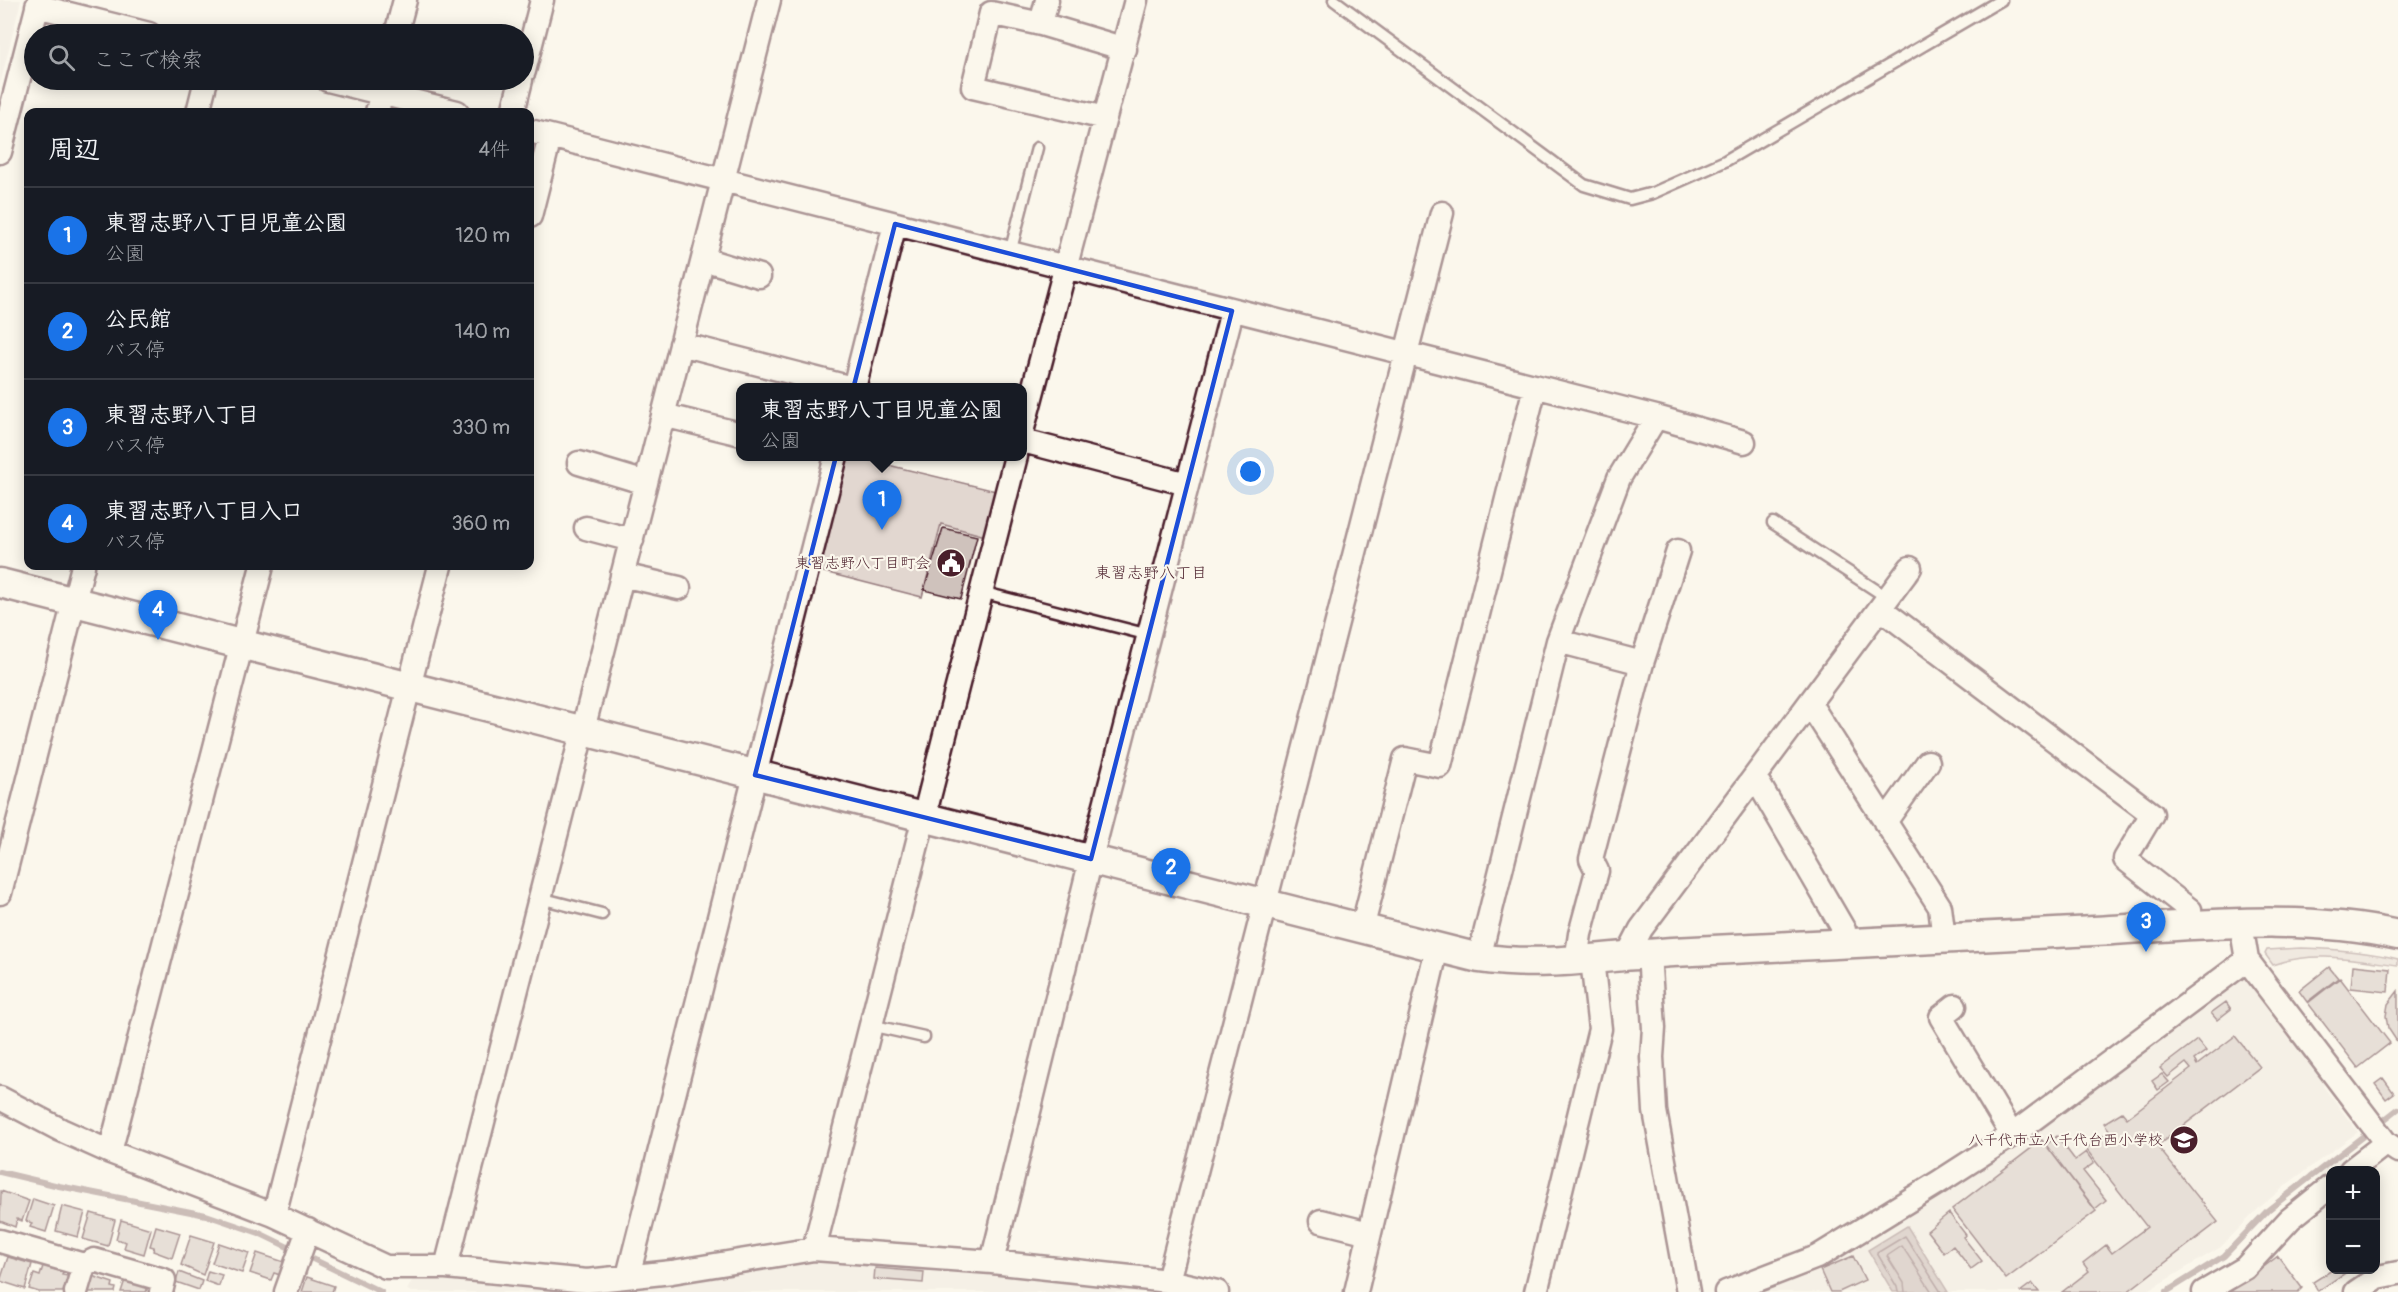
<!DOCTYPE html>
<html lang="ja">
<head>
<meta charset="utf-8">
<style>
	body { margin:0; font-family:Pangolin,"Klee One",sans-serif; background:#20242c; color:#f1f3f6 }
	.controls { position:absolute; right:18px; bottom:18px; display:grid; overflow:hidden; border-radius:12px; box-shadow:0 3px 15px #0003 }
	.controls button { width:54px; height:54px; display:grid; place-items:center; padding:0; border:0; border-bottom:2px solid #363941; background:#171b24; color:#f1f3f6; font:30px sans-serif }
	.you { position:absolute; left:1251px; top:472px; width:21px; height:21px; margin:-15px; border:4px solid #fff; border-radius:50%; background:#1a73e8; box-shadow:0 0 0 9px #1a73e833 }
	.badge { display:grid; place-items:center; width:39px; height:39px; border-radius:50%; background:#1a73e8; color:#fff; font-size:20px; font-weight:700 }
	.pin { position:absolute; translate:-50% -50px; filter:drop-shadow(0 2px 3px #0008) }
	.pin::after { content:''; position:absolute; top:32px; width:21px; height:18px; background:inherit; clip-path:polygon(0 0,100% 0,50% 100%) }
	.popup { position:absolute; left:736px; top:383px; width:291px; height:78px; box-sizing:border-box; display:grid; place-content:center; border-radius:12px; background:#171b24; filter:drop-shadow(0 2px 4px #0005); font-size:20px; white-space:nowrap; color:#9ea1a6 }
	.popup b { font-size:22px; color:#f1f3f6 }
	.popup::after { content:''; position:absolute; left:50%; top:100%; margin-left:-12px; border:12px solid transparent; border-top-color:#171b24 }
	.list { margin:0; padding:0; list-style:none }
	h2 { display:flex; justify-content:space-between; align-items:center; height:78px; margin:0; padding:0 24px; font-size:26px }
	h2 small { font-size:20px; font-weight:400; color:#9ea1a6 }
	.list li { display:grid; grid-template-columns:39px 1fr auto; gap:18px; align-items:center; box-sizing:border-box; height:96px; padding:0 24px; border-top:2px solid #363941 }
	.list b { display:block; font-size:22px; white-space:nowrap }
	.list p { margin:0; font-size:20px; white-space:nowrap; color:#9ea1a6 }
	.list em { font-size:20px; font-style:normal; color:#9ea1a6 }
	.icon { flex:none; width:33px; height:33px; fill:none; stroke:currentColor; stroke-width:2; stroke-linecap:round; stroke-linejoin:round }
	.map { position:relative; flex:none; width:2398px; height:1292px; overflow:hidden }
	.search { position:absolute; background:#171b24; box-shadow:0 3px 15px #0003; left:24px; top:24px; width:510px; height:66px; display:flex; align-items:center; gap:15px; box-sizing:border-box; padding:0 21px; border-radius:33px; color:#9ea1a6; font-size:22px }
	.panel { position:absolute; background:#171b24; box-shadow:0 3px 15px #0003; left:24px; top:108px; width:510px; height:462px; border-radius:12px }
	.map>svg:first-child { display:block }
	.built { fill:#eee7de }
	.green { fill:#e2d7d0; stroke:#967b7e; stroke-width:1.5 }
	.water { fill:#bfadaa; stroke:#907477; stroke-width:1.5 }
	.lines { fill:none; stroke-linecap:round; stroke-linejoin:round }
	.shore { stroke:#79585e; stroke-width:1.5 }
	.stream { stroke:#907477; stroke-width:6 }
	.building { fill:#cfc2bc; stroke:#4a1f2b; stroke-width:1.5 }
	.service-casing { stroke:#4a1f2b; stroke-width:15 }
	.minor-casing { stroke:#4a1f2b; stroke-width:27 }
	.tertiary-casing { stroke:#4a1f2b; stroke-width:33 }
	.service { stroke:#fbf7ec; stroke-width:10 }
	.minor { stroke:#fbf7ec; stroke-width:22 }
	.tertiary { stroke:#fbf7ec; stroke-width:28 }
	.marked { fill:none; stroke:#1d4ed8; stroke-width:4.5; stroke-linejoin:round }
	.labels { text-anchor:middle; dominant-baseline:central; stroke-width:4.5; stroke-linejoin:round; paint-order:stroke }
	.poi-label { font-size:15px; fill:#4a1f2b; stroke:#fbf7ec; text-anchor:end }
	.neighbourhood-label { font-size:16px; fill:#4a1f2b; stroke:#fbf7ec }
</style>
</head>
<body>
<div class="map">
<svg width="2398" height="1292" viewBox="0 0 2398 1292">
	<rect width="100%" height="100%" fill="#fbf7ec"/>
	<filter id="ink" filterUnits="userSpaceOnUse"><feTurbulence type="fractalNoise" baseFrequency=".0167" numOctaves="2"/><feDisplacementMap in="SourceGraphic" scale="12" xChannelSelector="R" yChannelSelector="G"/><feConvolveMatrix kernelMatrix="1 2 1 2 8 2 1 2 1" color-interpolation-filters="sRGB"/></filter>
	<g filter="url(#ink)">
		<path class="built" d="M0 0H21L0 84Z
			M2242 977 2251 979 2326 1081 2323 1086 2358 1132 2290 1182 2259 1208 2221 1247 2146 1292H1749L2009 1147 2209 1005Z
			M824 1258 990 1270 1181 1292H412L407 1290 416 1273 589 1289Z"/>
		<path class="green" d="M844 457H855L1000 492 989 537 941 524 922 597 816 570Z
			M2301 948C2334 949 2366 951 2398 959V965C2357 960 2313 950 2273 965L2265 954 2267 950Z"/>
		<path class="water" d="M1907 1226 1948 1292H1893L1868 1250Z"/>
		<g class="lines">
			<path class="shore" d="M1898 1292 1897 1287 1877 1253 1905 1236 1941 1292
				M1905 1292 1904 1283 1887 1256 1902 1246 1932 1292"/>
			<path class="stream" d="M0 1172 59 1186 206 1215 259 1233 381 1292
				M2166 1292 2224 1256 2268 1210 2398 1109"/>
		</g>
		<path class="building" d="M943 528 977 536 961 599 924 590Z
			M2353 965 2390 969 2388 992 2351 988Z
			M2329 967 2338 978 2307 1002 2299 991Z
			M2340 978 2390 1043 2358 1068 2308 1003Z
			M2398 991V1043L2388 1028 2386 1016 2388 1004Z
			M2226 1002 2231 1009 2217 1020 2211 1013Z
			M2235 1036 2260 1067 2157 1146 2218 1222 2127 1292H2062L2089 1271 2083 1263 2106 1245 2112 1253 2147 1227 2086 1149 2110 1131 2104 1123 2122 1112 2127 1118 2191 1069 2186 1063 2168 1077 2160 1068 2197 1040 2206 1051 2194 1060 2197 1065Z
			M2162 1074 2169 1082 2158 1090 2152 1081Z
			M2383 1078 2394 1093 2386 1099 2375 1084Z
			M2057 1136 2075 1160 2086 1152 2094 1163 2083 1171 2106 1200 2095 1209 2046 1145Z
			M2042 1140 2096 1211 2006 1279 1952 1209Z
			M1 1191 29 1201 22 1221 17 1219 15 1227 0 1221Z
			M33 1199 54 1206 46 1232 30 1227 32 1223 26 1221Z
			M62 1206 85 1212 78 1237 56 1231Z
			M91 1213 115 1220 108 1246 83 1239Z
			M1949 1213 1966 1235 1963 1237 1982 1261 1971 1269 1953 1246 1944 1253 1927 1231Z
			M121 1220 151 1229 144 1254 124 1248 126 1242 116 1239Z
			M156 1226 180 1233 172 1258 153 1251 154 1247 150 1246Z
			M191 1235 214 1242 203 1275 181 1265Z
			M219 1243 249 1253 242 1273 212 1263Z
			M257 1253 284 1262 280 1275 274 1273 271 1280 250 1273Z
			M1853 1256 1865 1280 1839 1292H1830L1820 1270Z
			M2278 1256 2302 1288 2298 1292H2226L2235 1285H2240Z
			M8 1257 32 1264 25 1289 0 1281Z
			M43 1266 63 1272 62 1275 68 1276 63 1292H39L29 1289 34 1274 40 1276Z
			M875 1268 924 1272 923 1283 874 1279Z
			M2332 1270H2350L2318 1291 2313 1282Z
			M208 1271 222 1275 219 1286 205 1281Z
			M179 1272 202 1281 199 1290 176 1282Z
			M92 1276 113 1283 112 1287 116 1288 115 1292H86Z
			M307 1277 334 1286 332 1292H302Z
			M125 1280 148 1287 146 1292H121Z
			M2032 1283 2039 1292H2020Z"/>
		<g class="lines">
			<g class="service-casing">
				<path id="service" d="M1334 0 1584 185 1630 199 1653 193 1725 161 2001 0
					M1010 253 1037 148
					M1773 523 1888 598
					M981 592 1149 635
					M540 898 602 914
					M870 1025 924 1037"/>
			</g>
			<g class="minor-casing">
				<path id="minor" d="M37 6 149 34
					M1041 24 1047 0
					M396 34 405 0
					M524 71 542 0
					M328 80 457 112
					M198 112 206 80
					M377 112 385 80
					M513 112 521 80
					M1105 118 973 87 991 13 1041 24 1125 49
					M530 131 1656 417 1744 442
					M0 152 39 0
					M530 216 550 137
					M703 259 759 276
					M681 344 852 388
					M854 388 895 224
					M663 415 741 434
					M1023 428 1136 0
					M1023 441 1187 484
					M579 463 646 483
					M586 528 632 540
					M622 575 679 588
					M1881 609 2152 814 2125 859 2190 910 2185 927
					M1558 641 1642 663
					M1810 704 1940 907 1944 939
					M1755 777 1844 930 1843 944
					M1885 822 1928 762
					M0 893 83 566
					M2241 924 2247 960 2386 1143 2398 1151
					M1362 929 1405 759 1440 766 1535 387
					M1649 954 1654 1028 1652 1057 1655 1111 1688 1292
					M1627 956 1641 929 1910 568
					M1479 958 1558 641 1619 478 1656 417
					M1576 961 1580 934 1597 871 1591 859 1642 663 1678 551
					M1955 1006 1941 1017 2012 1135
					M0 1098 61 1130 110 1152 274 1215 386 1267H446L587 1281 672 1272 814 1249 992 1262 1168 1281 1217 1292
					M110 1152 262 566
					M2351 1170 2386 1143
					M274 1215 440 566
					M1321 1221 1369 1233
					M0 1241 84 1265 94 1260 164 1280 161 1292
					M814 1249 1016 456
					M992 1262 1091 859 1232 311
					M446 1267 769 0
					M628 1276 836 456
					M1168 1281 1442 213
					M76 1292 84 1265
					M286 1292 308 1230
					M1356 1292 1437 948
					M1536 1292 1600 1029 1592 960
					M1726 1292 1817 1257 1939 1182 2012 1135 2247 960
					M2204 1292 2245 1268 2290 1219 2330 1187
					M2356 1292 2378 1277 2398 1273"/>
			</g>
			<g class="tertiary-casing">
				<path id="tertiary" d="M0 583 1479 958C1545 968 1607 956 1673 952 1813 945 1953 938 2094 931 2194 926 2299 913 2398 935"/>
			</g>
			<use href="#service" class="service"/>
			<use href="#minor" class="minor"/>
			<use href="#tertiary" class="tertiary"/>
		</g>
	</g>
	<path d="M0 0H2398V1292H0ZM895 224 1232 311 1091 859 755 775Z" fill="#fbf7ec" fill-opacity=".55" fill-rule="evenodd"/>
	<path class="marked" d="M895 224 1232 311 1091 859 755 775Z"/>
	<defs>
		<g id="civic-disc" transform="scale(1.5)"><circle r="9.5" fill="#4a1f2b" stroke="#fbf7ec"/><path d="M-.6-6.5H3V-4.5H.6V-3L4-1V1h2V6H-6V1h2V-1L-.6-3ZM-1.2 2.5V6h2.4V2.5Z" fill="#fff"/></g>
		<g id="school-disc" transform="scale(1.5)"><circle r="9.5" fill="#4a1f2b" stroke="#fbf7ec"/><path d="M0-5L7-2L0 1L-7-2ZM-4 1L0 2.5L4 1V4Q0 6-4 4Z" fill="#fff"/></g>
	</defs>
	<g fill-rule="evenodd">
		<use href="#civic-disc" x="951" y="563"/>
		<use href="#school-disc" x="2184" y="1140"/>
	</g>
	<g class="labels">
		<g class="poi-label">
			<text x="930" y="563">東習志野八丁目町会</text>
			<text x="2163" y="1140">八千代市立八千代台西小学校</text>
		</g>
		<g class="neighbourhood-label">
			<text x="1151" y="573">東習志野八丁目</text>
		</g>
	</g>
</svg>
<div class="controls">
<button>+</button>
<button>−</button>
</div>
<div class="you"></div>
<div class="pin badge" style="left:882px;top:530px">1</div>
<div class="popup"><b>東習志野八丁目児童公園</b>公園</div>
<div class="pin badge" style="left:1171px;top:898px">2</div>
<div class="pin badge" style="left:2146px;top:952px">3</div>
<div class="pin badge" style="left:158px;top:640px">4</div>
<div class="search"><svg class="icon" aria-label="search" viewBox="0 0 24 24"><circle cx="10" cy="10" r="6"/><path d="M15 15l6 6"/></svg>ここで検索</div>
<section class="panel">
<h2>周辺<small>4件</small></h2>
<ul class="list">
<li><span class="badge">1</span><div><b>東習志野八丁目児童公園</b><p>公園</p></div><em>120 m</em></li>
<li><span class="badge">2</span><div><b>公民館</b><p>バス停</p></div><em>140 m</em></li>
<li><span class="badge">3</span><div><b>東習志野八丁目</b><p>バス停</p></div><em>330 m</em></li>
<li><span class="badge">4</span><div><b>東習志野八丁目入口</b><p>バス停</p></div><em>360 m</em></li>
</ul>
</section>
</div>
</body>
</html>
